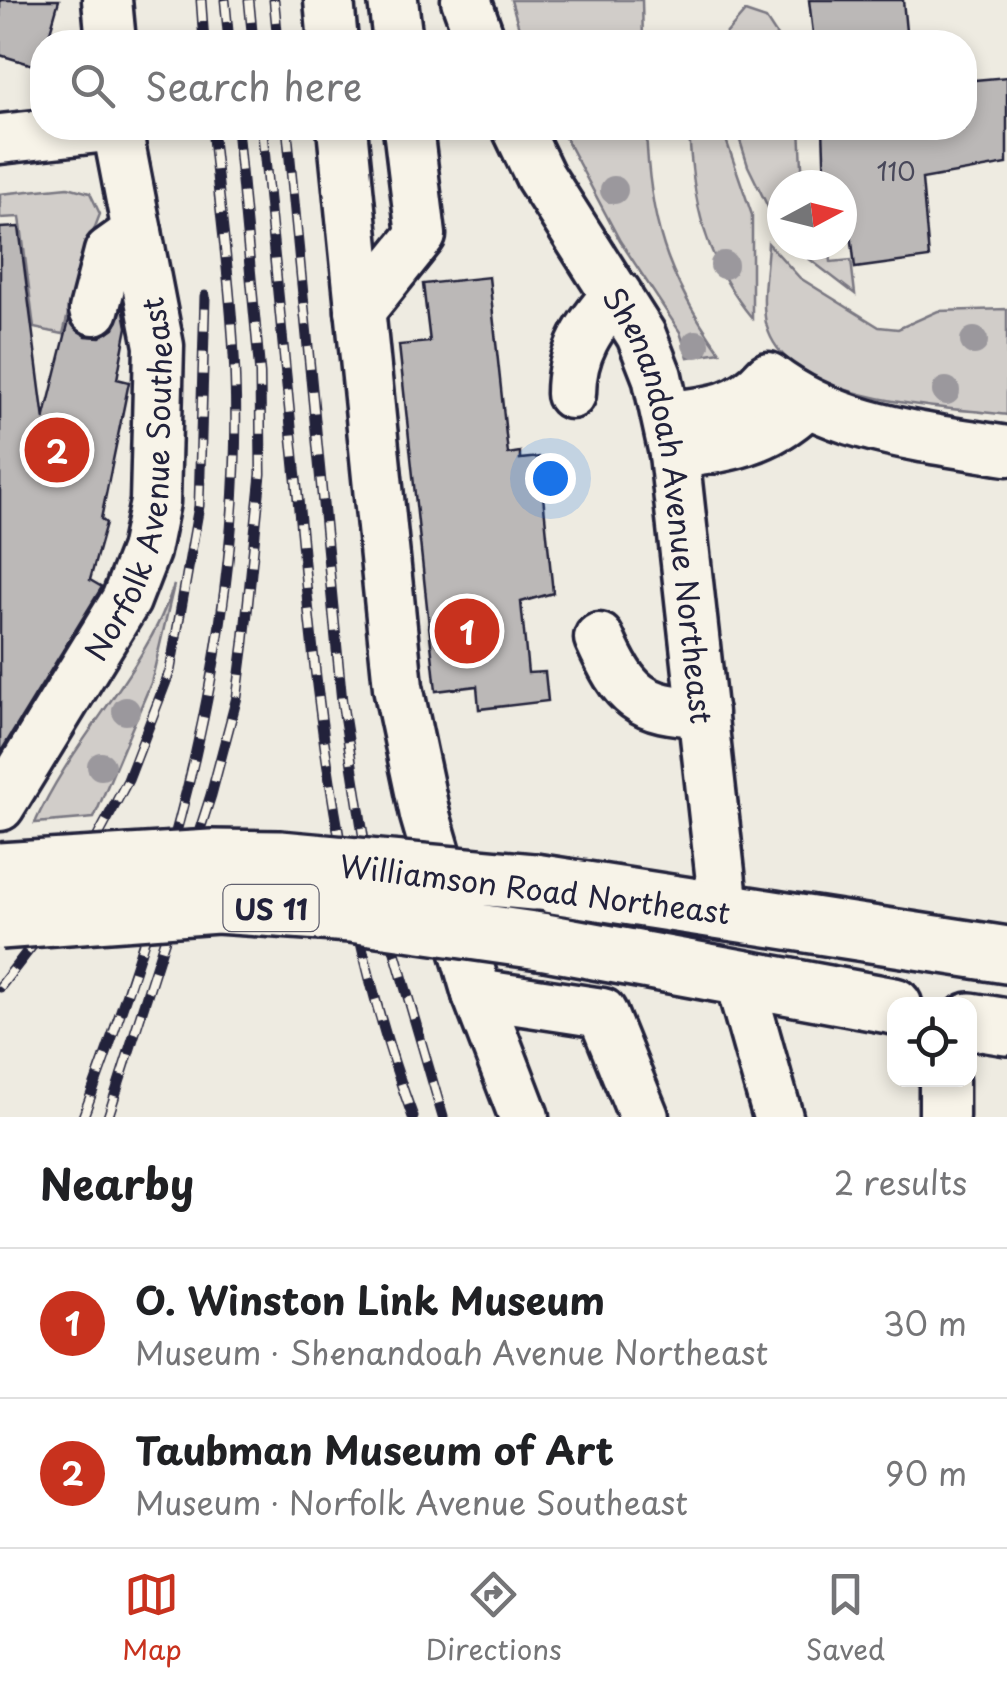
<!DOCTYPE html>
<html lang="en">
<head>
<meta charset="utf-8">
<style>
	body { margin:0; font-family:"Playpen Sans",sans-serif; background:#f6f6f6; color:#202124 }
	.controls { position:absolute; right:30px; bottom:30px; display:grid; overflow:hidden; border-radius:20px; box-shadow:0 5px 15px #0003 }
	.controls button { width:90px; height:90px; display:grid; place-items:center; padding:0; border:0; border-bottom:2px solid #e0e0e0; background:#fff; color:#202124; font:50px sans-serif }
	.compass { position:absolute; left:767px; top:170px; width:90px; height:90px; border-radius:50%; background:#fff; box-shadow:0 5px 15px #0003; rotate:83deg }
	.you { position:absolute; left:550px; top:478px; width:35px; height:35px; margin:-25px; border:8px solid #fff; border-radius:50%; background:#1a73e8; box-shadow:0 0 0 15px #1a73e833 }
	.badge { display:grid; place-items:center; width:65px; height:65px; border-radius:50%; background:#c8321e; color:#fff; font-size:32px; font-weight:700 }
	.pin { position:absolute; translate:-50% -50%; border:5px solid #fff; box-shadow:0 2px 10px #0006 }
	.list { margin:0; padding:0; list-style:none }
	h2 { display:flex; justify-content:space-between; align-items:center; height:130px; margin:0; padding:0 40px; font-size:42px }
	h2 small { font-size:32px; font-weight:400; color:#757577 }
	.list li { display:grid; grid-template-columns:65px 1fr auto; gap:30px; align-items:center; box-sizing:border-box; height:150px; padding:0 40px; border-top:2px solid #e0e0e0 }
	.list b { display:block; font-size:38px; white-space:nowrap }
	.list p { margin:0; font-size:32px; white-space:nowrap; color:#757577 }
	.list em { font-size:32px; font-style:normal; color:#757577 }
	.icon { flex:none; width:55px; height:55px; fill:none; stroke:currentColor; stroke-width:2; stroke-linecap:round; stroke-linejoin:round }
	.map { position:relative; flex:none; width:1007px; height:1117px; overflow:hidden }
	.search { position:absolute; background:#fff; box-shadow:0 5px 15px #0003; left:30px; right:30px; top:30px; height:110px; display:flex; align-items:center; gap:25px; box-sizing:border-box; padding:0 35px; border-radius:40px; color:#757577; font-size:38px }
	.sheet { height:430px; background:#fff }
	nav { display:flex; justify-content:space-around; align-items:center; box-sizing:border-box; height:140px; border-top:2px solid #e0e0e0; background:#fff; font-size:28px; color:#757577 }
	nav a { display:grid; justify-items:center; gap:5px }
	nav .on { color:#c8321e }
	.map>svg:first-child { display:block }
	.green { fill:#d1cdc9; stroke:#7a7882; stroke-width:2.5 }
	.building { fill:#bbb8b7; stroke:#22223b; stroke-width:2.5 }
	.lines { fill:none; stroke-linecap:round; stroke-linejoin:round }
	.minor-casing { stroke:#22223b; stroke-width:55 }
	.major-casing { stroke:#22223b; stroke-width:62 }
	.minor { stroke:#f7f3e8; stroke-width:48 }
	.major { stroke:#f7f3e8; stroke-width:55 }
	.rail-casing { stroke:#22223b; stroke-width:11 }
	.rail { stroke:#f7f3e8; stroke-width:8; stroke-dasharray:22; stroke-linecap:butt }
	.major-bridge-casing { stroke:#22223b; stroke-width:62; stroke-linecap:butt }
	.major-bridge { stroke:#f7f3e8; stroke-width:55 }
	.tree { fill:#9b989d }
	.labels { text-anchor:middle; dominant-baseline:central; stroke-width:9; stroke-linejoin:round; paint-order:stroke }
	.number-label { font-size:25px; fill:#48485a }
	.shield { fill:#f7f3e8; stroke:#62616f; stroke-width:2.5 }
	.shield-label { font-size:28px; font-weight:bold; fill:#22223b }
	.street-label { font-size:30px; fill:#22223b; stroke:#f7f3e8 }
</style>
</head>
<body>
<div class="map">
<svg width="1007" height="1117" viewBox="0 0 1007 1117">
	<rect width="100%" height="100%" fill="#eeebe1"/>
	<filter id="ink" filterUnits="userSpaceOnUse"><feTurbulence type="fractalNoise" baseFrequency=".01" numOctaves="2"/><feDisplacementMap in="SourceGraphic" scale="20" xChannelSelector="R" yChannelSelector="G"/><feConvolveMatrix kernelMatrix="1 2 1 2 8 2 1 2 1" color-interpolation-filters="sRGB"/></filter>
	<g filter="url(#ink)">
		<path class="green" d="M511 0H642L643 42H523Z
			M745 12 766 19 781 42H719Z
			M560 128H646C649 219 666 277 720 352L688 357 680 332 620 241Z
			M689 128H722L752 215V318C705 261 692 200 689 128Z
			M736 128H800L803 185H782V236L748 166Z
			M68 187 90 193 100 214 79 269 63 334 34 328 20 217 0 218V194Z
			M768 243 800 278 879 327 898 329 938 311 1007 309V415C942 406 789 404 767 327 760 302 767 269 768 243Z
			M791 245H829L831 262 851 260 855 294Z
			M174 585 151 683 94 818 35 823C72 739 145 673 174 585Z"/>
		<path class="building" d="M0 0H59L47 42H42L40 67 0 55Z
			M809 0H903L907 42H814Z
			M1007 77V164L922 179 929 258 855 268 849 215 842 216V185H825L823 128H964V81Z
			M19 227 44 420 69 320 86 336 100 337 114 328 123 306 127 327 117 379 129 382 101 519 106 523 90 580 102 587 0 753V228Z
			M489 277 508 454 520 452V459L539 457 553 593 521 602 528 673 545 672 548 701 479 709 477 686 436 691 399 345 430 342 423 284Z"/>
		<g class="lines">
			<g class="minor-casing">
				<g id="minor">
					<path d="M107 0 111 42"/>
					<path d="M329 0 333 42"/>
					<path d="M393 0 398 42"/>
					<path d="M466 0 481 42"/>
					<path d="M342 128 398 687 425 815 477 994 602 1013 644 1117"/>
					<path id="s1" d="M517 128 540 176 641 335 657 376 674 454 724 909"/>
					<path d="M0 139 99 128"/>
					<path d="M94 310 109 252 137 232"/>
					<path d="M360 311 421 235 408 128"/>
					<path d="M571 394C571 351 590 325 617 294"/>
					<path d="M667 416C708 412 740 410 768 377 836 430 924 437 1007 451"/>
					<path d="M674 454C724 449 768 441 806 404"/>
					<path d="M599 638C625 696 639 710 703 712"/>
					<path id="s2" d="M0 806 126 600 145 551 155 502 159 346 117 128"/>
					<path d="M738 975 778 1117"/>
					<path d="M477 994 524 1117"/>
					<path d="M944 1117V1080"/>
				</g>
			</g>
			<g class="major-casing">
				<path id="major" d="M534 882 1007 955
					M540 941 894 1006
					M970 1021 1007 1027"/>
			</g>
			<use href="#minor" class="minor"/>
			<use href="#major" class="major"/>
			<g class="rail-casing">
				<path id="rail" d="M201 0 204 42
					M225 0 229 42
					M249 0 253 42
					M274 0 278 42
					M262 128C274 251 286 375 298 499 317 709 339 917 413 1117
					M287 128 342 702 366 853 443 1117
					M0 987 56 915 128 780 170 671 199 506 205 296
					M83 1117C171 881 244 633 235 377 232 294 220 210 212 128
					M108 1117 211 795 237 697 244 642 261 474 260 374 237 128"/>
			</g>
			<use href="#rail" class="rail"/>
			<g class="major-bridge-casing">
				<path id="major-bridge" d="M0 871 211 858 280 859 534 882
					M0 921 217 905 351 914 540 941"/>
			</g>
			<use href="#major-bridge" class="major-bridge"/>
		</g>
		<g class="tree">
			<circle cx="614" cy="190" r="14"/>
			<circle cx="724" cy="265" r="14"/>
			<circle cx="974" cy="341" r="14"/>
			<circle cx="696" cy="344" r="14"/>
			<circle cx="946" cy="391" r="14"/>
			<circle cx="126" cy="711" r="14"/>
			<circle cx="101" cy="766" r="14"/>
		</g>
	</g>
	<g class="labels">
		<g class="number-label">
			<text x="896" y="171">110</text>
		</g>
		<rect class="shield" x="223.5" y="885" width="95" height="46" rx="8"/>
		<g class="shield-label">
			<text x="271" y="908">US 11</text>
		</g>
		<g class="street-label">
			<text stroke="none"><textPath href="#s2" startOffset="362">Norfolk Avenue Southeast</textPath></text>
			<text stroke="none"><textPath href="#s1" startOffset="412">Shenandoah Avenue Northeast</textPath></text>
			<text transform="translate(535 888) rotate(7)">Williamson Road Northeast</text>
		</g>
	</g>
</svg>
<div class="controls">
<button><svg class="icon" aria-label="locate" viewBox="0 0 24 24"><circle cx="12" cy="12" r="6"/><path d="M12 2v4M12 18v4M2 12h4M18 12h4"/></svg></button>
</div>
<svg class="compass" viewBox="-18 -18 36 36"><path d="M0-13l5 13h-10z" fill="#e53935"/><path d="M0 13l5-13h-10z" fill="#757577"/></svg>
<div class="you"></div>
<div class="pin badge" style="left:467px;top:631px">1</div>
<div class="pin badge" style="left:57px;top:450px">2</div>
<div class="search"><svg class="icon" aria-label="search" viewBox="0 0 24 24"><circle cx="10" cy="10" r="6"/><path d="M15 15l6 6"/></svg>Search here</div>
</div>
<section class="sheet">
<h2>Nearby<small>2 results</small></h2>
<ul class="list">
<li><span class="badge">1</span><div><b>O. Winston Link Museum</b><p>Museum · Shenandoah Avenue Northeast</p></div><em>30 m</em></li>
<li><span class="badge">2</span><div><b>Taubman Museum of Art</b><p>Museum · Norfolk Avenue Southeast</p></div><em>90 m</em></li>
</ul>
</section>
<nav>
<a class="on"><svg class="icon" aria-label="map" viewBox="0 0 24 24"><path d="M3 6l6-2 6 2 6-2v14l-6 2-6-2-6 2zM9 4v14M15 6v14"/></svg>Map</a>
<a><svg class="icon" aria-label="directions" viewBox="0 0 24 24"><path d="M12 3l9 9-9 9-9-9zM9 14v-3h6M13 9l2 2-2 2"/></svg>Directions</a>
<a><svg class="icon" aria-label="saved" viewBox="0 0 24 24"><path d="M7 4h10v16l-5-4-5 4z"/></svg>Saved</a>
</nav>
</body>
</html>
